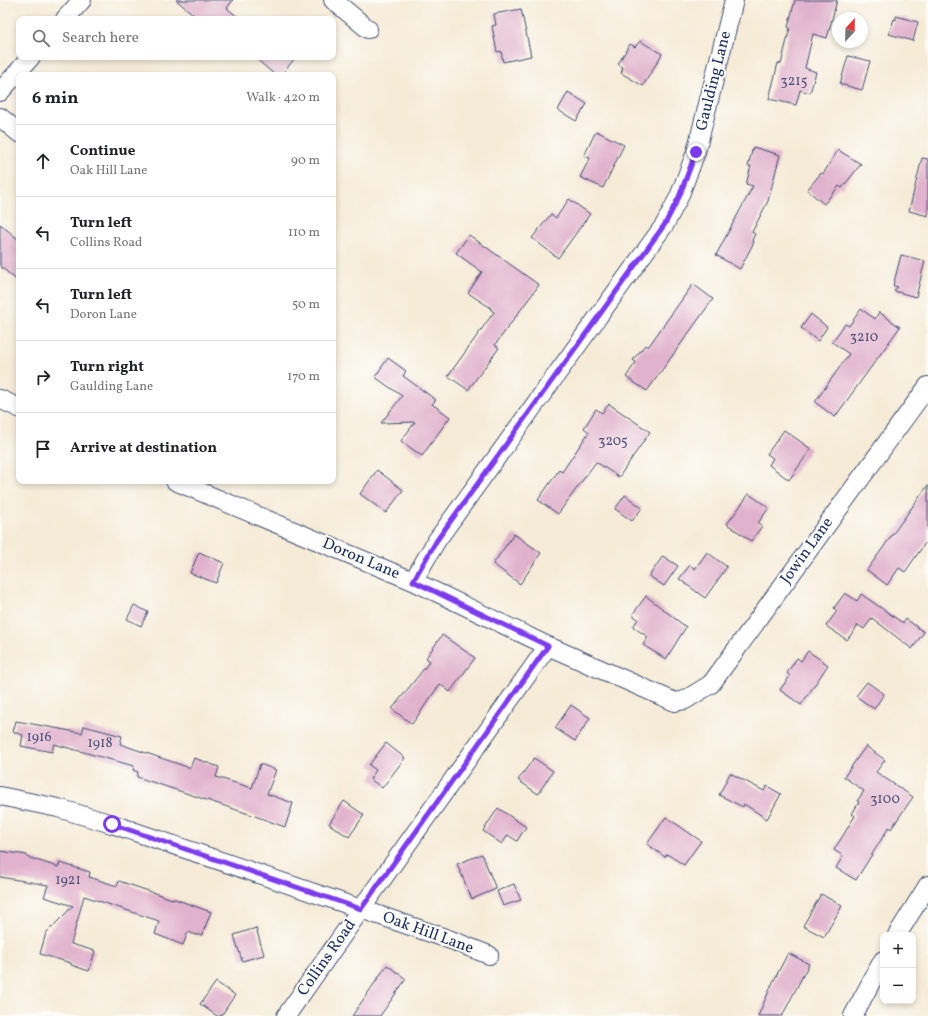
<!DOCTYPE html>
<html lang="en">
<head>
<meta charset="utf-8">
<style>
	body { margin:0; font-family:Vollkorn,serif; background:#f6f6f6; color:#202124 }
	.controls { position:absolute; right:12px; bottom:12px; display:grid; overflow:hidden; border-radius:8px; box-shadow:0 2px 6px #0003 }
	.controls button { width:36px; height:36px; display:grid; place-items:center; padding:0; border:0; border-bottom:1px solid #e0e0e0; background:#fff; color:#202124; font:20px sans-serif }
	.compass { position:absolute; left:832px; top:12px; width:36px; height:36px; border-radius:50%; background:#fff; box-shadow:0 2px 6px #0003; rotate:22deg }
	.stop { position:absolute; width:12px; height:12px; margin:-9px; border:3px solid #7c3aed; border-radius:50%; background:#fff }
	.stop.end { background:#7c3aed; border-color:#fff; box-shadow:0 1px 4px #0008 }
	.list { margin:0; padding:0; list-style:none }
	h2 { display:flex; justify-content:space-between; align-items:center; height:52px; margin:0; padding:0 16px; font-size:17px }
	h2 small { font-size:13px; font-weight:400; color:#757577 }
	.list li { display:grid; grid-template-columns:26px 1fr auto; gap:12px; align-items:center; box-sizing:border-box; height:72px; padding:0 16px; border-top:1px solid #e0e0e0 }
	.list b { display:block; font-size:15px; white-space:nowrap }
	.list p { margin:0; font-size:13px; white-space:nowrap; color:#757577 }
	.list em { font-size:13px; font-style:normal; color:#757577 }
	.icon { flex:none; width:22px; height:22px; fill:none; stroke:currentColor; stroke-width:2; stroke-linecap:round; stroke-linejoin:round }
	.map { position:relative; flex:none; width:928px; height:1016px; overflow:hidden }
	.search { position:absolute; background:#fff; box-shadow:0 2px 6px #0003; left:16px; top:16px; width:320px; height:44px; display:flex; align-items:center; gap:10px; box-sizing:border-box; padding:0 14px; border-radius:8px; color:#757577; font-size:15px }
	.panel { position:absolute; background:#fff; box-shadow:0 2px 6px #0003; left:16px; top:72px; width:320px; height:412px; border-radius:8px }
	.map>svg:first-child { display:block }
	.building { fill:#e1b2cd }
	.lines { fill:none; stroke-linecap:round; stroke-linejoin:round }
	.street-casing { stroke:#3c4b70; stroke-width:20 }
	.street { stroke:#fff; stroke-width:18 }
	.route { stroke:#7c3aed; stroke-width:5 }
	.labels { text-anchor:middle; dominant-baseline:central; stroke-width:4; stroke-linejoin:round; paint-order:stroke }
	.number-label { font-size:14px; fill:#4c507a }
	.street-label { font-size:16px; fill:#1b2f5e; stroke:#fdfcf7 }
</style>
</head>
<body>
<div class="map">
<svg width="928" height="1016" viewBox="0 0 928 1016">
	<rect width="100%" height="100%" fill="#fdfcf7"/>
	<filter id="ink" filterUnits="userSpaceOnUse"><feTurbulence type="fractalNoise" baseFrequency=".025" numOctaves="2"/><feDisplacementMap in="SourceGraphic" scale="8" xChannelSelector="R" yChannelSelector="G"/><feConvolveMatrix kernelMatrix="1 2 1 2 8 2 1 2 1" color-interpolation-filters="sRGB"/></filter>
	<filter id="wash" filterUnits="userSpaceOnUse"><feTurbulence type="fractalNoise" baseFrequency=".012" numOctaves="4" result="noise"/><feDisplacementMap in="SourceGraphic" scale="16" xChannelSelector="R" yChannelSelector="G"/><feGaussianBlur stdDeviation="0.9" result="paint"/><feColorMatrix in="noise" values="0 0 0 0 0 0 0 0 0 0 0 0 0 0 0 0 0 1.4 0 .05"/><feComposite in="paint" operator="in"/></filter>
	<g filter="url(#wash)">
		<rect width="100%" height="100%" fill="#f6ebd7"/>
		<g id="blocks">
			<path class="building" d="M176 0H233L227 8 240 19H199Z
				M795 0H837L827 38 813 34 805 68 816 72 810 93 800 90 796 105 769 99 778 63 781 64 790 28 788 27Z
				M521 9 531 56 503 62 501 51 497 52 492 26 496 25 494 14Z
				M896 16 918 22 913 41 889 34 894 19 896 20Z
				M640 41 662 54 643 86 621 73 623 68 618 64 630 44 635 47Z
				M848 56 870 61 862 90 840 84Z
				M254 57H296L281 75H275Z
				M568 92 587 104 576 121 558 110Z
				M596 131 624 145 603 188 580 177 590 158 584 156Z
				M753 147 780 155 768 201 752 232 755 234 752 240 754 242 740 269 716 255 753 186 746 184 751 166H748Z
				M838 150 861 164 842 188 839 186 824 204 807 190 821 173 823 174Z
				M922 158 928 159V216L909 211Z
				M569 199 590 214 558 258 532 238 551 214 556 218Z
				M0 224 19 240V282L0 266Z
				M469 235 539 285 495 345 499 348 468 390 448 376 494 312 490 309 491 308 468 293 482 272 456 253Z
				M901 255 925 261 916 297 894 291 898 287 893 286Z
				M693 284 713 299 647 391 626 377 636 362 633 360 645 345 648 347Z
				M861 309 875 319 879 312 900 327 835 417 815 402 849 354 832 342 845 324 849 326Z
				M811 314 827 327 818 341 801 328Z
				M388 358 406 371 403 376 436 400 432 404 450 417 422 456 401 441 415 422 381 423 402 396 375 377Z
				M609 404 650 432 619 477 596 462 558 514 538 500 559 470 562 472 589 432 584 428 596 409 602 413Z
				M784 430 811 449 789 480 769 465 773 458 767 454Z
				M377 470 403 490 386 513 360 494Z
				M928 485V539L905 572 899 568 887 585 867 570Z
				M749 494 769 508 758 523 762 526 751 541 727 524Z
				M625 495 642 508 632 521 615 509Z
				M514 534 541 553 520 584 493 564Z
				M199 552 224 563 216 583 190 573Z
				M707 552 727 567 705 598 679 579 690 565 695 569Z
				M663 556 678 566 664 586 649 576Z
				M845 593 857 601 861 594 903 623 906 619 924 632 912 649 872 618 864 629 858 625 847 640 826 626 837 611 834 608Z
				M646 596 686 627 666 659 643 645 648 637 633 627 638 619 632 615Z
				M134 605 148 612 141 626 127 619Z
				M442 635 475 658 450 692 440 684 412 724 392 709 430 661 426 658Z
				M808 651 828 665 801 705 780 690 790 676 787 673 797 658 801 661Z
				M867 682 884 694 874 709 856 696Z
				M571 705 590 718 575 741 555 728Z
				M16 721 82 733 84 726 122 736 120 744 190 768 194 758 219 767 216 777 252 788 260 764 276 770 267 794 293 803 285 827 255 816 137 777 138 772 133 770 134 766 54 744 52 752 21 746 23 735 13 732Z
				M386 743 405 758 382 788 370 779 376 770 369 765Z
				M866 746 885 760 876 772 913 797 891 829 889 827 856 880 836 868 843 856 834 850 855 816 852 814 859 802 857 801 864 791 844 777Z
				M534 758 553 771 538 794 518 780Z
				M730 773 764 791 767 786 781 794 767 819 744 804 743 807 719 795Z
				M344 801 364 815 349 837 329 824Z
				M498 808 526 827 517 841 508 835 502 844 483 831Z
				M666 817 701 841 684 865 667 854 665 857 647 844Z
				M0 851 27 855V857L58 867 60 863 90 872 89 877 117 886 119 881 172 899V898L211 912 202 935H196L188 932 183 945 155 934 159 921 84 896 71 944 95 951 89 971 71 965V963L40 954 46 933 73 906 44 897 48 885 0 877Z
				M482 854 496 889 472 899 457 864Z
				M514 884 521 900 503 906 497 891Z
				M821 894 842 906 824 937 803 926Z
				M256 928 264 955 242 961 234 935Z
				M788 953 809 964 782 1016H758L772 984Z
				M387 965 406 979 380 1016H352Z
				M216 982 235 995 221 1016H217L200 1004Z"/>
		</g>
	</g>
	<g filter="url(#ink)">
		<use href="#blocks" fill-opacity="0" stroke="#3c4b70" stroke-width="1"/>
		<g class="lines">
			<g class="street-casing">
				<path id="street" d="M333 0 368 29
					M65 19 82 0
					M0 92 31 57
					M0 117 19 133
					M0 399 19 408
					M175 481 413 581 548 646 675 702 685 700 711 684 928 386
					M413 581 437 540 665 224 679 197 696 152 734 0
					M0 796 58 808 112 824 361 909 451 940 489 955
					M897 935 928 885
					M286 1016 361 909 548 646
					M853 1016 883 960"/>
			</g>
			<use href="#street" class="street"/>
		</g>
	</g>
	<g class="lines" filter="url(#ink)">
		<path class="route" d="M112 824 361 909 548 646 413 581 437 540 665 224 679 197 696 152"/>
	</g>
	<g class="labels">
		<g class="number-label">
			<text x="794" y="81">3215</text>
			<text x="864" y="337">3210</text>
			<text x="613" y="441">3205</text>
			<text x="39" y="737">1916</text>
			<text x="100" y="743">1918</text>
			<text x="885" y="799">3100</text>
			<text x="68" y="880">1921</text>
		</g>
		<g class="street-label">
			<text transform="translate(714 81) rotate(-76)">Gaulding Lane</text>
			<text transform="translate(807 551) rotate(-54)">Jowin Lane</text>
			<text transform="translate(361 559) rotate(23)">Doron Lane</text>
			<text transform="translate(428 933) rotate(20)">Oak Hill Lane</text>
			<text transform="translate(327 958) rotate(-55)">Collins Road</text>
		</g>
	</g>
</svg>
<div class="controls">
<button>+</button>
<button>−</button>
</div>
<svg class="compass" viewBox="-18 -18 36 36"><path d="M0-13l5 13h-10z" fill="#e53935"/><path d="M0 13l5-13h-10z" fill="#757577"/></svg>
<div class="stop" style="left:112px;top:824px"></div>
<div class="stop end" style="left:696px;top:152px"></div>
<div class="search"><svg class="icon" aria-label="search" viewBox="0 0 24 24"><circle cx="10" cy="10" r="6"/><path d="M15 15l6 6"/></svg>Search here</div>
<section class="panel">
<h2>6 min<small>Walk · 420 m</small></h2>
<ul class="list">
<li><svg class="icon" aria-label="ahead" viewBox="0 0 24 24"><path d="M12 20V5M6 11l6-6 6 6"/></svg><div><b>Continue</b><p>Oak Hill Lane</p></div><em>90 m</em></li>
<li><svg class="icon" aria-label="left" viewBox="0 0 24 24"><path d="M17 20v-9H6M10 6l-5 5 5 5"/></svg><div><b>Turn left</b><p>Collins Road</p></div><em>110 m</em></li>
<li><svg class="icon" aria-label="left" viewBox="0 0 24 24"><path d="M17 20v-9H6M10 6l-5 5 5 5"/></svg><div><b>Turn left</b><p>Doron Lane</p></div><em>50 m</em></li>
<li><svg class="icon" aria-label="right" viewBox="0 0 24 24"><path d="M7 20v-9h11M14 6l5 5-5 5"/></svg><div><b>Turn right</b><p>Gaulding Lane</p></div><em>170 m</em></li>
<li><svg class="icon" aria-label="arrive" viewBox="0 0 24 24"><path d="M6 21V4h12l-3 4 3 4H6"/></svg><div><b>Arrive at destination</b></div></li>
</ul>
</section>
</div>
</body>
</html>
